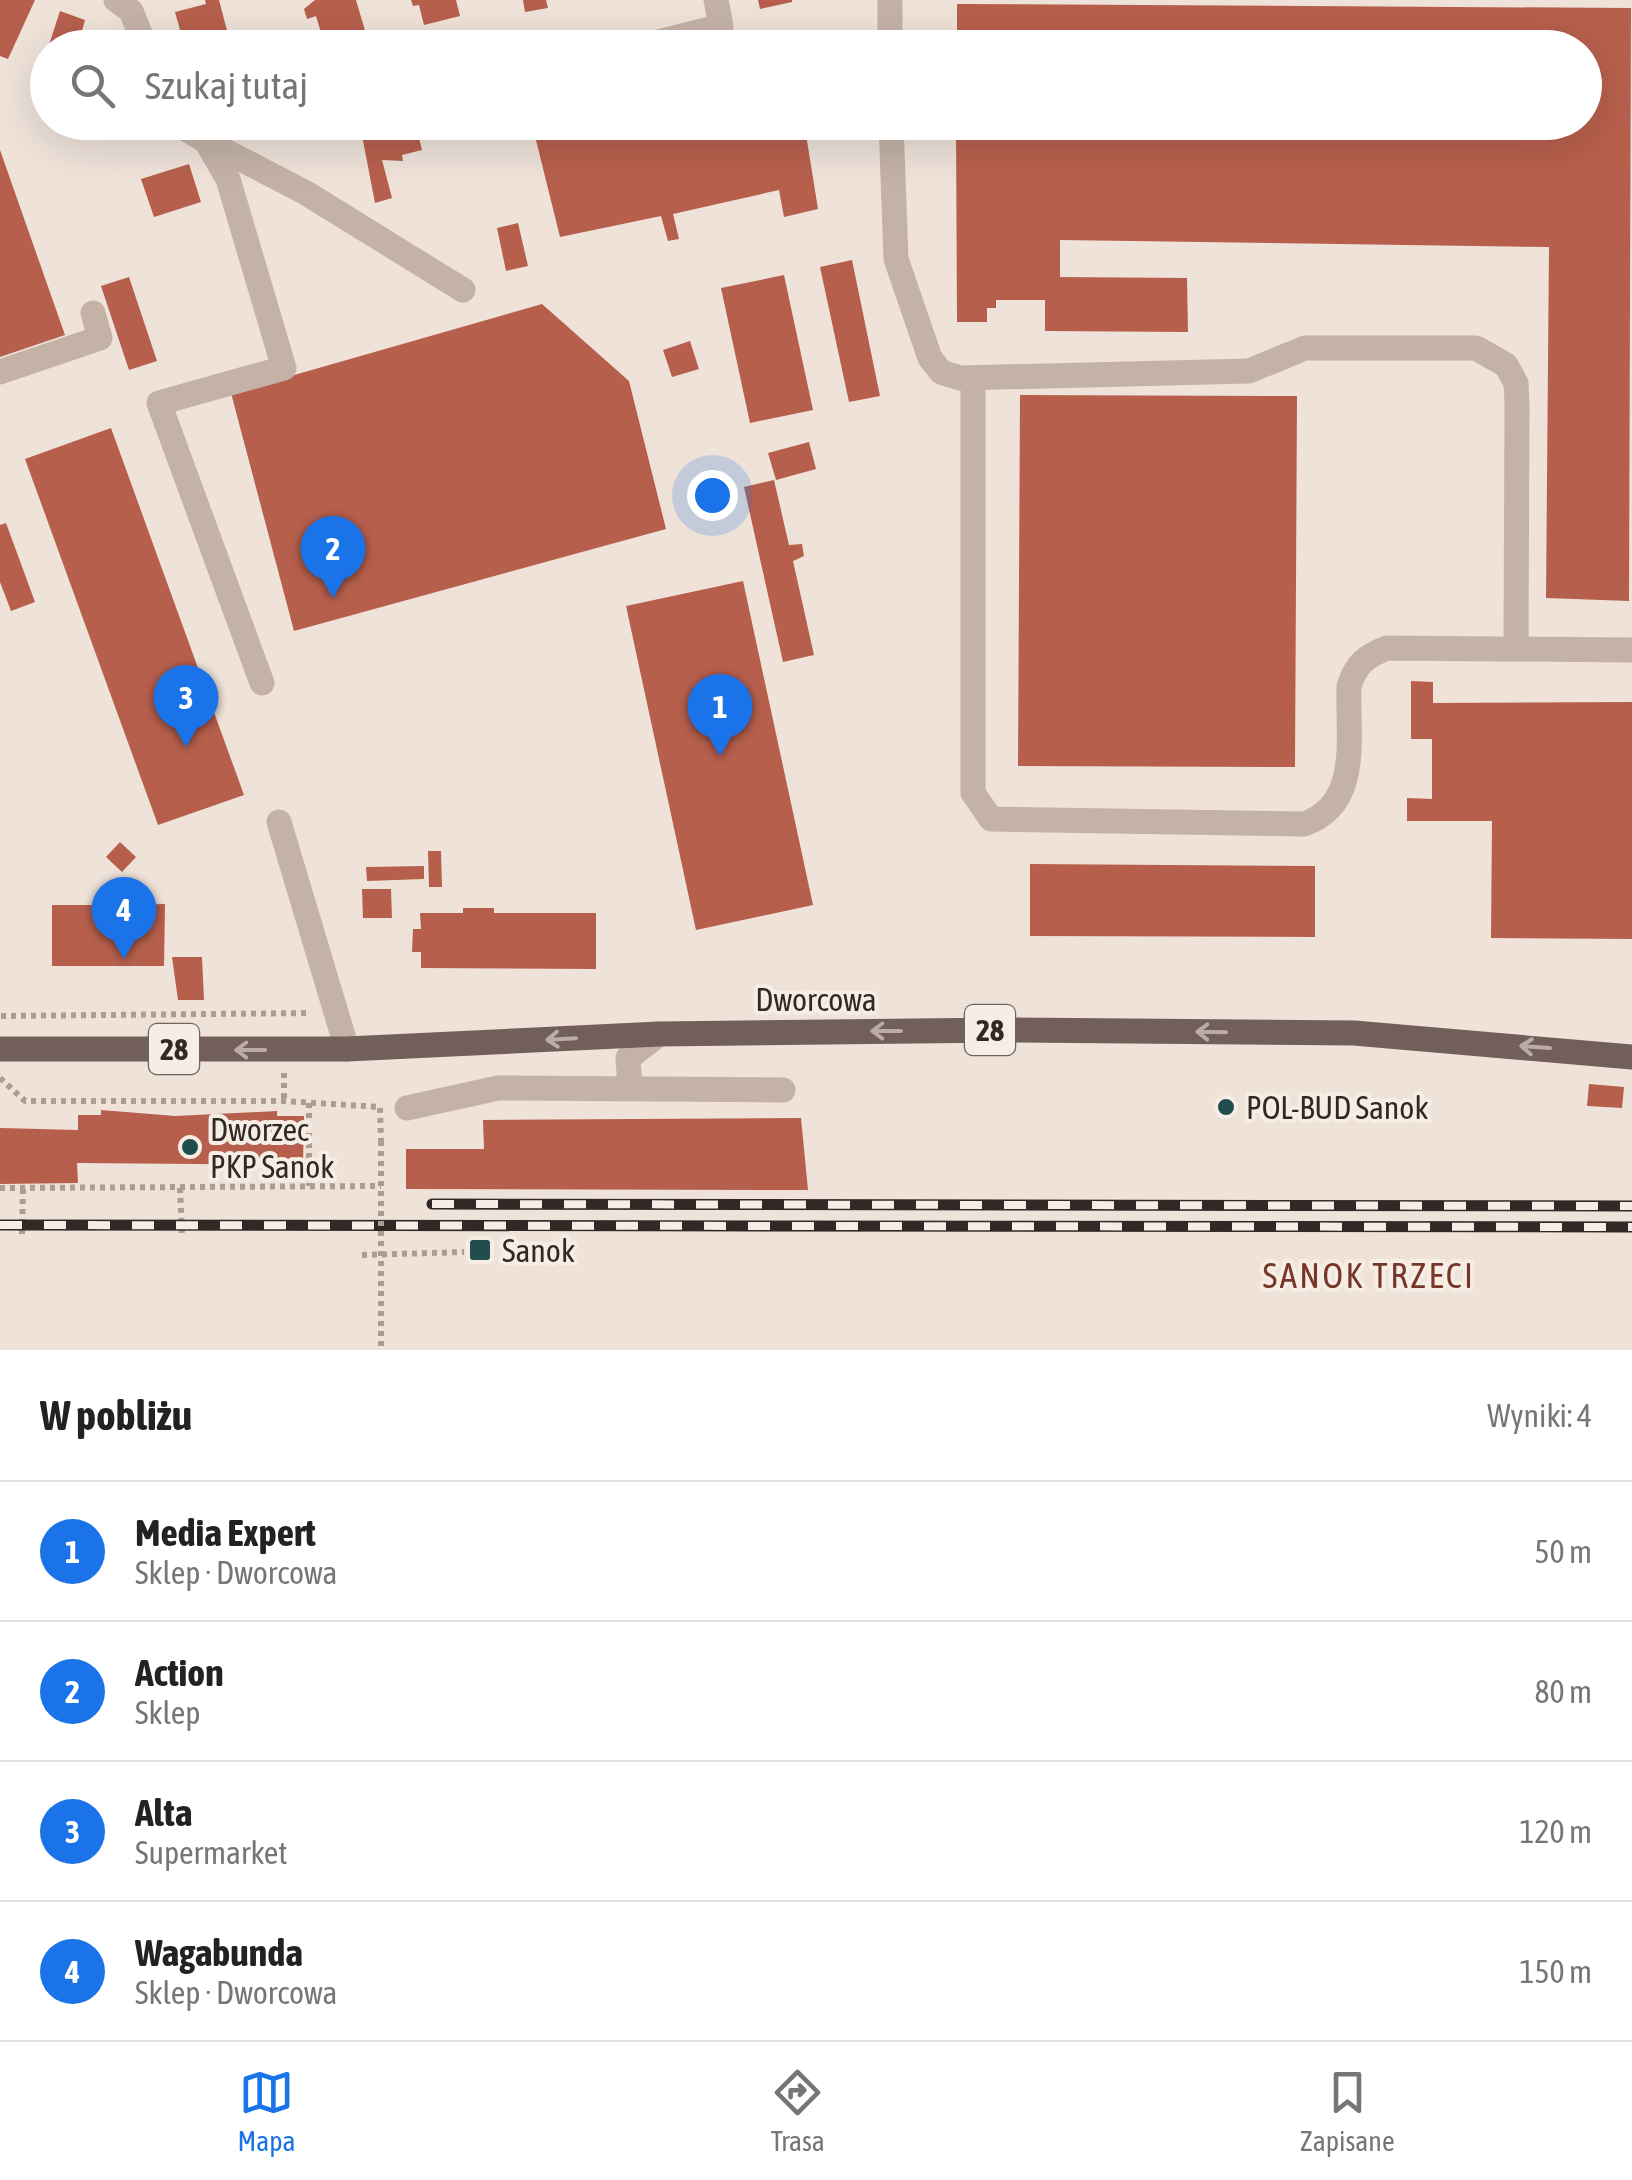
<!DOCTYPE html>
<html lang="pl">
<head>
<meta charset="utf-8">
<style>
	body { margin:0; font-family:"Asap Condensed",sans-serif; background:#f2f2f2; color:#222 }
	.you { position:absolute; left:712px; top:495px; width:35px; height:35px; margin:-25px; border:8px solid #fff; border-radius:50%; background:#1a73e8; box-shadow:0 0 0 15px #1a73e833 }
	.badge { display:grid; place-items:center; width:65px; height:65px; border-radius:50%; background:#1a73e8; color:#fff; font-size:32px; font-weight:700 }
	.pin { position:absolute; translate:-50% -82px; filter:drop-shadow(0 2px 5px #0008) }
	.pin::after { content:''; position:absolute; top:52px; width:35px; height:30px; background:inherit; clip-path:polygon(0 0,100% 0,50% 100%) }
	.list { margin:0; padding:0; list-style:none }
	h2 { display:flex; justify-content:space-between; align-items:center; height:130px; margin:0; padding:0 40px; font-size:42px }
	h2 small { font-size:32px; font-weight:400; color:#767676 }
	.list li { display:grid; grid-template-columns:65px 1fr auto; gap:30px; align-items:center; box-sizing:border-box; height:140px; padding:0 40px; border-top:2px solid #e0e0e0 }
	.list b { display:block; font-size:38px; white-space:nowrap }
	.list p { margin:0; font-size:32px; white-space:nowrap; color:#767676 }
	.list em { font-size:32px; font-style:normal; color:#767676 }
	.icon { flex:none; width:55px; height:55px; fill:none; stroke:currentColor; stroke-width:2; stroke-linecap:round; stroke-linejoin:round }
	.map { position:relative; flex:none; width:1632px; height:1350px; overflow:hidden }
	.search { position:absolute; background:#fff; box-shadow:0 10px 40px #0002; left:30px; right:30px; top:30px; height:110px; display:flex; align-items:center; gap:25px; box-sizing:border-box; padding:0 35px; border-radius:55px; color:#767676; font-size:38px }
	.sheet { height:690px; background:#fff }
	nav { display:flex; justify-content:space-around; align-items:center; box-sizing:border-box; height:140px; border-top:2px solid #e0e0e0; background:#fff; font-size:28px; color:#767676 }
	nav a { display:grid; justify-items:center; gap:5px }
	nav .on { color:#1a73e8 }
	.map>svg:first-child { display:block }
	.building { fill:#b75f4d }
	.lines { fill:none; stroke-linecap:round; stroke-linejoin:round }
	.path { stroke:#af9c91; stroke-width:6; stroke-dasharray:5 5; stroke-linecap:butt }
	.minor { stroke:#c4b2a7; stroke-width:25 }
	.major { stroke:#725f59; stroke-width:25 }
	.rail-casing { stroke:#312926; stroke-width:11 }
	.rail { stroke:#f6ede5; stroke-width:8; stroke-dasharray:22; stroke-linecap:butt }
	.path-bridge { stroke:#af9c91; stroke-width:6; stroke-dasharray:5 5; stroke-linecap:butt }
	.oneway { stroke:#bbada6 }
	.poi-dot { fill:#214e4d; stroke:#f6ede5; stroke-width:4 }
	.labels { text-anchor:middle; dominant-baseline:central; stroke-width:8; stroke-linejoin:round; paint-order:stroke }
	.shield { fill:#f6ede5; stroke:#6c645f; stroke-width:2.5 }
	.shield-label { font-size:30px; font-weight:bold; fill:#312926 }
	.street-label { font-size:32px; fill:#312926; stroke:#f6ede5 }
	.poi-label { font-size:32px; fill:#312926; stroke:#f6ede5; text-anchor:start }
	.neighbourhood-label { font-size:35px; letter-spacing:2.5px; fill:#773629; stroke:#f6ede5 }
</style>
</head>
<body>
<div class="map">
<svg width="1632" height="1350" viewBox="0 0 1632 1350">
	<rect width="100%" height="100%" fill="#eee2d9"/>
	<path class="building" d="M0 0H35L8 59 0 56Z
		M205 0H219L230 42 185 48 175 12 206 4Z
		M315 0H356L366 34 325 46 316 16 307 19 304 9Z
		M411 0H456L460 16 424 25 419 5 413 6Z
		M523 0H546L548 8 525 12Z
		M758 0H792V2L760 9Z
		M957 4 1631 8 1629 601 1546 598 1549 247 1060 240V277L1187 278 1188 332 1045 331V300H996V308H987V322H957L956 122H1584V48H957Z
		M60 11 85 20 80 38 95 42 93 48H48Z
		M368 122H415L422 150 402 155 403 161 382 160 392 198 375 203 360 125Z
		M557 122H804L818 209 784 217 779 190 673 214 679 239 668 241 661 216 560 237 533 128Z
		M0 150 65 335 0 357Z
		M189 164 201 202 154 217 141 179Z
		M518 223 528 266 506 271 497 228Z
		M852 260 880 396 849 402 820 267Z
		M784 275 813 410 750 423 721 288Z
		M129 277 157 361 129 370 101 286Z
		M542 304 629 381 666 529 294 631 231 393Z
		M690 341 699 369 672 377 663 350Z
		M1020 395 1297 396 1295 767 1018 766Z
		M111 428 244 795 158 825 25 459Z
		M809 442 816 469 776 480 768 453Z
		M774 480 789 545 802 544 804 556 793 561 814 655 783 662 744 487Z
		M6 523 35 602 11 611 0 582V525Z
		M743 581 813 905 696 930 626 606Z
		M1411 681 1433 682V703L1632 702V939L1491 938 1492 821H1407V798L1432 799V739H1411Z
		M120 842 136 857 122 872 106 857Z
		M428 851H441L442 887H429Z
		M1030 864 1315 866V937L1030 936Z
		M424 866V879L367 881 366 867Z
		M362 889H391L392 918H363Z
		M96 897H126V905L165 904 164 966H52V905H96Z
		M463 908H494V913H596V969L421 968V952H412L413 929H421L420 913H463Z
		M172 957H202L204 1000H178Z
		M1589 1084 1624 1087 1622 1108 1587 1106Z
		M101 1110 175 1116 277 1111V1116H304L303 1165 77 1163 78 1183 0 1184V1128L78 1130V1115H101Z
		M801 1118 808 1190 406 1189V1149H484L483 1120Z"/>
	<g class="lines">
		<path class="path" d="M1 1016 311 1013
			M284 1073V1101
			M0 1078 25 1101H284L380 1107 381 1141
			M309 1103V1186
			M0 1188 381 1186
			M180 1188 182 1234
			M22 1234 23 1187
			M362 1255 464 1252"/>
		<path class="minor" d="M116 0 131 11 146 48
			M890 0V48
			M634 48 721 26 716 0
			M174 122 206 141 228 179 284 368 159 403 262 683
			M891 122 896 259 930 358 941 372 960 378 1249 371 1305 348H1476L1506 365 1516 383 1517 404 1516 647
			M206 141 306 193 463 290
			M0 372 100 338 93 313
			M973 378V793L991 819 1304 824C1362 804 1347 737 1349 686 1356 664 1366 656 1387 648L1632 650
			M279 822 347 1049
			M630 1087 628 1058 659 1034
			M407 1108 498 1088 783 1090"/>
		<path class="major" d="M0 1049H347L659 1034 1002 1030 1354 1033 1632 1057"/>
		<g class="rail-casing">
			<path id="rail" d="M432 1204 1632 1206
				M0 1225 1632 1227"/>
		</g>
		<use href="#rail" class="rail"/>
		<path class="path-bridge" d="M381 1141V1350"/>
	</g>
	<defs><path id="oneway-shaft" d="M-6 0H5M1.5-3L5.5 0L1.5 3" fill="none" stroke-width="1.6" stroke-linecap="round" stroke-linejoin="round" transform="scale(2.5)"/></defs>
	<g class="oneway">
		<use href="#oneway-shaft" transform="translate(886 1031) rotate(180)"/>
		<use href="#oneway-shaft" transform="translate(1211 1032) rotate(-179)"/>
		<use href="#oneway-shaft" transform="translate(561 1039) rotate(177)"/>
		<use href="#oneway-shaft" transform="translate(1535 1047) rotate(-176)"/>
		<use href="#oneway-shaft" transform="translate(250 1050) rotate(-180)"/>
	</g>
	<g class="poi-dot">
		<circle cx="1226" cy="1107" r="10"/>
		<circle cx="190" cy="1147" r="10"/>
		<rect x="468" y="1238" width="24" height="24" rx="5"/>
	</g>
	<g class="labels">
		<g class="shield">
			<rect x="965" y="1005" width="50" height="50" rx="8"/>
			<rect x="149" y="1024" width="50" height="50" rx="8"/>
		</g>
		<g class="shield-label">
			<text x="990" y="1030">28</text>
			<text x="174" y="1049">28</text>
		</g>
		<g class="street-label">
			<text x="816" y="999">Dworcowa</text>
		</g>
		<g class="poi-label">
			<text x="1246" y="1107">POL-BUD Sanok</text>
			<text x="210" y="1129">Dworzec<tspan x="210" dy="37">PKP Sanok</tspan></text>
			<text x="502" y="1250">Sanok</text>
		</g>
		<g class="neighbourhood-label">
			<text x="1369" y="1275">SANOK TRZECI</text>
		</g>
	</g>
</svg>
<div class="you"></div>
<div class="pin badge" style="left:720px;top:756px">1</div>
<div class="pin badge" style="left:333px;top:598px">2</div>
<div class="pin badge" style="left:186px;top:747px">3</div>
<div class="pin badge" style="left:124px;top:959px">4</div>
<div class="search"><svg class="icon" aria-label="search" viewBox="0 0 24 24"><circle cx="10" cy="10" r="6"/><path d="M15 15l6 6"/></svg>Szukaj tutaj</div>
</div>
<section class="sheet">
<h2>W pobliżu<small>Wyniki: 4</small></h2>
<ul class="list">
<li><span class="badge">1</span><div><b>Media Expert</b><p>Sklep · Dworcowa</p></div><em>50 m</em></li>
<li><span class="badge">2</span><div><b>Action</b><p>Sklep</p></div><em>80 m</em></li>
<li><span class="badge">3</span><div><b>Alta</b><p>Supermarket</p></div><em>120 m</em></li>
<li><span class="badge">4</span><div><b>Wagabunda</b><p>Sklep · Dworcowa</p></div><em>150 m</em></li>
</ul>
</section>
<nav>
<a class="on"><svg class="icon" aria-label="map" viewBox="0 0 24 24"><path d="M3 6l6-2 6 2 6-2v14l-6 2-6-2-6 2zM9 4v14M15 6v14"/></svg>Mapa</a>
<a><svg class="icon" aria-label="directions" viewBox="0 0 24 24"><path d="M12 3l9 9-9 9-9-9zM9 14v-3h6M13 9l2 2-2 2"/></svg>Trasa</a>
<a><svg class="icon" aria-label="saved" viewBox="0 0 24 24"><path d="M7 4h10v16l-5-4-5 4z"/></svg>Zapisane</a>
</nav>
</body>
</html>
